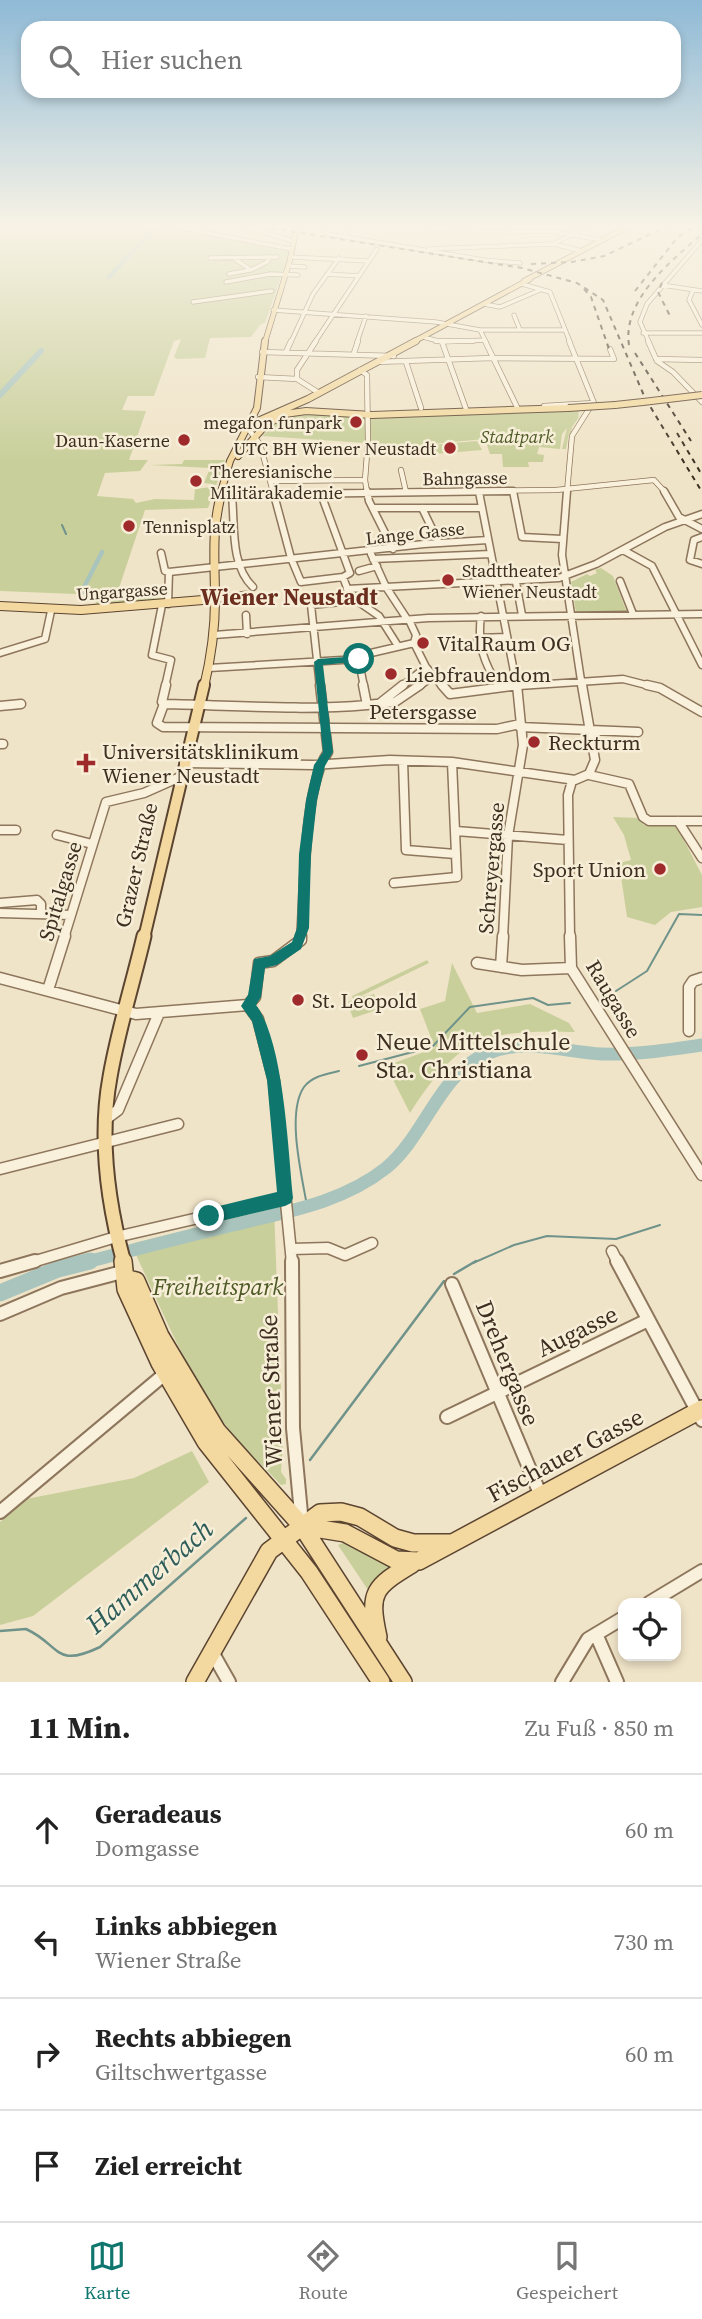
<!DOCTYPE html>
<html lang="de">
<head>
<meta charset="utf-8">
<style>
	body { margin:0; font-family:"Source Serif 4",serif; background:#f6f6f6; color:#222 }
	.controls { position:absolute; right:21px; bottom:21px; display:grid; overflow:hidden; border-radius:14px; box-shadow:0 4px 10px #0003 }
	.controls button { width:63px; height:63px; display:grid; place-items:center; padding:0; border:0; border-bottom:2px solid #e0e0e0; background:#fff; color:#222; font:35px sans-serif }
	.stop { position:absolute; width:21px; height:21px; margin:-16px; border:5px solid #0f766e; border-radius:50%; background:#fff }
	.stop.end { background:#0f766e; border-color:#fff; box-shadow:0 2px 7px #0008 }
	.list { margin:0; padding:0; list-style:none }
	h2 { display:flex; justify-content:space-between; align-items:center; height:91px; margin:0; padding:0 28px; font-size:30px }
	h2 small { font-size:23px; font-weight:400; color:#767676 }
	.list li { display:grid; grid-template-columns:46px 1fr auto; gap:21px; align-items:center; box-sizing:border-box; height:112px; padding:0 28px; border-top:2px solid #e0e0e0 }
	.list b { display:block; font-size:26px; white-space:nowrap }
	.list p { margin:0; font-size:23px; white-space:nowrap; color:#767676 }
	.list em { font-size:23px; font-style:normal; color:#767676 }
	.icon { flex:none; width:38px; height:38px; fill:none; stroke:currentColor; stroke-width:2; stroke-linecap:round; stroke-linejoin:round }
	.map { position:relative; flex:none; width:702px; height:1682px; overflow:hidden }
	.search { position:absolute; background:#fff; box-shadow:0 4px 10px #0003; left:21px; right:21px; top:21px; height:77px; display:flex; align-items:center; gap:18px; box-sizing:border-box; padding:0 24px; border-radius:21px; color:#767676; font-size:26px }
	.sheet { height:539px; background:#fff }
	nav { display:flex; justify-content:space-around; align-items:center; box-sizing:border-box; height:98px; border-top:2px solid #e0e0e0; background:#fff; font-size:19px; color:#767676 }
	nav a { display:grid; justify-items:center; gap:4px }
	nav .on { color:#0f766e }
	.map>svg:first-child { display:block }
	.green { fill:#c9cf9b }
	.lines { fill:none; stroke-linecap:round; stroke-linejoin:round }
	.stream-far1 { stroke:#6f938a; stroke-width:2 }
	.stream { stroke:#6f938a; stroke-width:2.5 }
	.canal { stroke:#a9c4bc; stroke-width:4.5 }
	.river-far3 { stroke:#a9c4bc; stroke-width:4.5 }
	.river-far2 { stroke:#a9c4bc; stroke-width:6 }
	.river-far1 { stroke:#a9c4bc; stroke-width:13 }
	.river { stroke:#a9c4bc; stroke-width:17 }
	.minor-far5-casing { stroke:#8d765c; stroke-width:5 }
	.minor-far4-casing { stroke:#8d765c; stroke-width:6 }
	.minor-far3-casing { stroke:#8d765c; stroke-width:9 }
	.minor-far2-casing { stroke:#8d765c; stroke-width:11 }
	.minor-far1-casing { stroke:#8d765c; stroke-width:13 }
	.minor-casing { stroke:#8d765c; stroke-width:16 }
	.major-far5-casing { stroke:#5b4430; stroke-width:6 }
	.major-far4-casing { stroke:#5b4430; stroke-width:8 }
	.major-far3-casing { stroke:#5b4430; stroke-width:10 }
	.major-far2-casing { stroke:#5b4430; stroke-width:14 }
	.major-far1-casing { stroke:#5b4430; stroke-width:17 }
	.major-casing { stroke:#5b4430; stroke-width:20 }
	.minor-far5 { stroke:#faf1dc; stroke-width:3.5 }
	.minor-far4 { stroke:#faf1dc; stroke-width:4.5 }
	.minor-far3 { stroke:#faf1dc; stroke-width:6 }
	.minor-far2 { stroke:#faf1dc; stroke-width:8 }
	.minor-far1 { stroke:#faf1dc; stroke-width:10 }
	.minor { stroke:#faf1dc; stroke-width:12 }
	.major-far5 { stroke:#f3d9a0; stroke-width:4.5 }
	.major-far4 { stroke:#f3d9a0; stroke-width:6 }
	.major-far3 { stroke:#f3d9a0; stroke-width:8 }
	.major-far2 { stroke:#f3d9a0; stroke-width:10 }
	.major-far1 { stroke:#f3d9a0; stroke-width:13 }
	.major { stroke:#f3d9a0; stroke-width:17 }
	.rail { stroke:#3d2e20; stroke-width:2; stroke-dasharray:5 5; stroke-linecap:butt }
	.major-bridge-casing { stroke:#5b4430; stroke-width:8; stroke-linecap:butt }
	.major-bridge { stroke:#f3d9a0; stroke-width:6 }
	.route { fill:#0f766e }
	.poi-dot { fill:#9e2a2b; stroke:#f7eed8; stroke-width:2.5 }
	.labels { text-anchor:middle; dominant-baseline:central; stroke-width:5; stroke-linejoin:round; paint-order:stroke }
	.far-poi-label { font-size:18px; fill:#3d2e20; stroke:#f7eed8; text-anchor:end }
	.far-park-label { font-size:18px; font-style:italic; fill:#4d5a26; stroke:#f7eed8 }
	.far-street-label { font-size:18px; fill:#3d2e20; stroke:#f7eed8 }
	.poi-label { font-size:21px; fill:#3d2e20; stroke:#f7eed8; text-anchor:start }
	.street-label { font-size:21px; fill:#3d2e20; stroke:#f7eed8 }
	.far-district-label { font-size:23px; font-weight:bold; fill:#6b2e1e; stroke:#f7eed8 }
	.near-poi-label { font-size:24px; fill:#3d2e20; stroke:#f7eed8; text-anchor:start }
	.near-park-label { font-size:24px; font-style:italic; fill:#4d5a26; stroke:#f7eed8 }
	.near-street-label { font-size:24px; fill:#3d2e20; stroke:#f7eed8 }
	.near-water-label { font-size:28px; font-style:italic; fill:#2f5d5a; stroke:#f7eed8 }
</style>
</head>
<body>
<div class="map">
<svg width="702" height="1682" viewBox="0 0 702 1682">
	<rect width="100%" height="100%" fill="#f0e4c8"/>
	<path class="green" d="M0 225H166L288 249V257L265 323 261 324 251 337 210 338 205 358 177 359 174 357 181 339 174 341 154 396H128L122 410 146 411 129 460H148L140 471 105 473 97 496 133 499 136 503 155 499 194 500 195 489 212 487 213 484 204 483 210 468 150 465 182 464 184 460H225L208 508 145 510 118 591 114 594 116 599 164 598 160 602 93 607 101 595 0 591Z
		M579 410 578 418 584 410 572 427 568 450 570 427 566 449H562L567 428 562 434 560 449 539 447 537 454 544 455 543 462H528L529 467H503L502 454H490L485 439 410 446 262 436 281 418 296 413 373 417Z
		M477 441 482 450 422 455 418 446Z
		M601 568 613 576 627 613 576 612 571 582 587 574 590 576 597 573 595 570Z
		M613 817 638 818 644 825H676L702 875V907L671 912 655 925 627 917 619 863 631 860 624 835Z
		M427 960 429 963 357 998 374 994 380 1009 353 1018 347 1002 353 1000 352 996Z
		M452 963 477 1013 530 1004 569 1023 575 1032C485 1030 460 1035 410 1113L386 1066 435 1048 420 1009 445 1001Z
		M274 1209 283 1441 281 1472 286 1479V1484L281 1485C260 1463 237 1442 219 1416 185 1368 162 1310 137 1257L134 1243Z
		M192 1451 209 1482 33 1616 0 1625V1522L26 1499 134 1478Z
		M346 1542 393 1568V1569L378 1577 368 1590 338 1545Z"/>
	<g class="lines">
		<path class="stream-far1" d="M62 525 66 534
			M616 991 647 971 679 914 702 915
			M359 1066 432 1047 470 1007 533 998 548 1005 570 1003
			M307 1206C302 1176 286 1113 304 1087 312 1076 327 1074 339 1071
			M473 1263 514 1245 547 1236 616 1239 660 1225"/>
		<path class="stream" d="M454 1274 476 1261
			M310 1460 444 1281
			M0 1631 26 1629C61 1645 54 1669 100 1647L246 1518"/>
		<path class="canal" d="M81 593 102 552"/>
		<path class="river-far3" d="M109 277 157 225"/>
		<path class="river-far2" d="M0 395 41 351"/>
		<path class="river-far1" d="M83 1263C133 1250 183 1237 233 1225 285 1212 342 1203 386 1168 425 1136 439 1074 486 1054 523 1037 563 1052 602 1054 635 1055 669 1050 702 1045"/>
		<path class="river" d="M0 1293 58 1269 90 1261"/>
		<g class="minor-far5-casing">
			<path id="minor-far5" d="M205 225 208 226
				M241 225 292 241
				M324 225 322 230 328 234 484 260 520 263
				M381 225 427 226
				M176 227 291 249
				M428 229 504 227
				M507 232 550 231 602 240
				M344 237 350 225
				M553 244 590 225
				M429 249 553 244 582 251
				M232 257 251 270 267 262 270 257
				M290 257 369 261
				M210 258 277 257
				M288 266 305 267
				M229 274 250 270
				M327 274 359 276
				M226 282 270 274 298 275
				M522 284 550 292 570 342
				M662 285 702 291
				M693 290 689 300 702 325
				M193 302 272 291
				M484 304 500 307 540 290
				M273 310 436 322 480 330H565
				M514 315 520 330
				M480 330 486 342
				M643 333H702
				M423 337 442 342 485 340
				M291 342 313 294 339 258
				M315 342 377 249
				M357 342 366 316
				M649 342 640 322 647 304 702 240"/>
		</g>
		<g class="minor-far4-casing">
			<path id="minor-far4" d="M316 341 297 370V379L319 393
				M436 341H473
				M485 341 517 407
				M569 341 594 403
				M648 341 657 361 673 372 702 402
				M442 342 466 409
				M262 352 394 356
				M286 352 291 341
				M354 353 358 341
				M656 359 702 360
				M376 362 491 358 614 359 610 349
				M406 362 421 408
				M360 370 367 375 368 441 365 480 367 492
				M258 377 297 379
				M544 406 594 403
				M249 430 260 444 273 492
				M401 470 406 492
				M270 481 365 480
				M395 492 556 490 654 480 665 492
				M567 492 572 436 589 409"/>
		</g>
		<g class="minor-far3-casing">
			<path id="minor-far3" d="M273 491 291 558 301 582 343 577 350 573 321 494
				M367 491 369 501 393 549
				M513 491 522 537 562 539
				M567 491 562 555 582 687
				M664 491 679 517 702 529
				M479 492 517 687
				M220 495 513 491
				M232 496C235 525 230 565 253 587
				M373 508H482
				M422 508 439 543
				M702 537 694 540 690 560 702 564
				M623 550 652 566 702 665
				M161 553 165 571 169 572 168 604
				M371 554 386 587 407 619
				M373 559 491 554
				M359 571 377 566
				M169 572 424 544 488 540
				M620 581 633 614
				M516 582 522 615
				M347 589 559 578 596 564 665 527 702 514
				M350 596 379 616 398 646
				M215 599 246 595
				M162 605 152 655 171 660 165 687
				M246 615 247 634
				M481 616C477 645 484 663 499 687
				M409 620 416 635 414 643
				M214 635 428 618 702 614
				M477 638 507 637
				M414 643 426 667 443 687
				M0 653 45 639 51 611
				M209 668 359 659
				M320 687 311 605 341 602 350 596 343 577
				M364 687 358 656 414 643
				M401 687 426 667
				M418 687 433 676
				M506 687 623 679 654 687"/>
		</g>
		<g class="minor-far2-casing">
			<path id="minor-far2" d="M166 685 162 702 164 704 157 723 163 727 497 729 520 724
				M363 685 367 705 395 702 420 685
				M442 685 450 694 519 685
				M647 685 660 688 702 712
				M164 704C231 705 300 711 367 705
				M379 704 403 685
				M0 706 21 704
				M520 727 638 732
				M0 744H3
				M403 761 406 850 455 854
				M184 763 313 765 390 760 452 762 575 780 589 774 595 760 582 685
				M589 775 629 784 643 817 649 821H702
				M678 821 702 858
				M0 830H16
				M456 831 568 840
				M57 835 92 844
				M394 883 457 877 452 762
				M0 903 37 900 41 904V913
				M0 913 71 915
				M64 938 106 802 144 793 180 777
				M301 938C305 891 303 788 328 752L320 685
				M503 938 508 836 523 745 517 685
				M570 938 568 795 572 781"/>
		</g>
		<g class="minor-far1-casing">
			<path id="minor-far1" d="M570 936 571 968 702 1175
				M477 963 522 970 571 968
				M501 967 503 936
				M0 978 136 1014 248 1005
				M48 990 65 936
				M248 1005 258 1019 274 1081 292 1263
				M248 1005 255 997 259 963 273 961 301 940V936
				M689 1031V987L693 981 702 978
				M106 1119 118 1110 159 1013
				M0 1169 178 1124
				M292 1249 328 1248 345 1255 372 1243
				M612 1251 618 1263
				M29 1263 116 1237 285 1198"/>
		</g>
		<g class="minor-casing">
			<path id="minor" d="M292 1261 293 1428 302 1524
				M617 1261 702 1420
				M0 1271 35 1261
				M452 1284 541 1496
				M0 1314 61 1288 126 1271
				M447 1417 648 1320
				M0 1512 166 1373
				M649 1603 702 1571
				M596 1634 617 1682
				M212 1652 229 1682
				M562 1682 588 1639 623 1618"/>
		</g>
		<g class="major-far5-casing">
			<path id="major-far5" d="M524 281 631 225
				M265 342 290 260 297 225
				M413 342 530 279"/>
		</g>
		<g class="major-far4-casing">
			<path id="major-far4" d="M615 405 643 402
				M507 410 568 408
				M285 414 306 411 372 415 512 410
				M251 424 308 399 416 341
				M238 456 264 427 279 417
				M221 492 230 461 257 408 265 341"/>
		</g>
		<g class="major-far3-casing">
			<path id="major-far3" d="M0 606 81 610 215 599
				M204 687C211 658 215 629 215 600 215 561 211 529 222 491"/>
		</g>
		<g class="major-far2-casing">
			<path id="major-far2" d="M144 938 204 685"/>
		</g>
		<g class="major-far1-casing">
			<path id="major-far1" d="M124 1263C108 1204 99 1137 110 1077 118 1030 133 983 144 936"/>
		</g>
		<g class="major-casing">
			<path id="major" d="M123 1261 126 1289 160 1363 206 1442 309 1572 381 1682
				M128 1279 136 1281 160 1336 217 1431 302 1526 403 1682
				M302 1526 345 1533 396 1560 419 1561 702 1409
				M378 1637C368 1592 374 1587 412 1564
				M195 1682 269 1551 320 1513 341 1512 360 1517 395 1538 413 1543H451"/>
		</g>
		<use href="#minor-far5" class="minor-far5"/>
		<use href="#minor-far4" class="minor-far4"/>
		<use href="#minor-far3" class="minor-far3"/>
		<use href="#minor-far2" class="minor-far2"/>
		<use href="#minor-far1" class="minor-far1"/>
		<use href="#minor" class="minor"/>
		<use href="#major-far5" class="major-far5"/>
		<use href="#major-far4" class="major-far4"/>
		<use href="#major-far3" class="major-far3"/>
		<use href="#major-far2" class="major-far2"/>
		<use href="#major-far1" class="major-far1"/>
		<use href="#major" class="major"/>
		<path class="rail" d="M251 225 522 268 577 283 603 300 645 398 702 492
			M531 264 572 262 604 256 670 225
			M662 283 658 292 671 318
			M584 289 591 297 609 349
			M635 291 677 238 696 225
			M629 345C622 300 671 261 702 234
			M635 353 691 441
			M677 433 702 475"/>
		<g class="major-bridge-casing">
			<path id="major-bridge" d="M643 402 702 395
				M568 408 615 405"/>
		</g>
		<use href="#major-bridge" class="major-bridge"/>
	</g>
	<linearGradient id="sky" x2="0" y2="1"><stop stop-color="#8fbad6"/><stop offset="0.49" stop-color="#f8f3e6"/><stop offset="1" stop-color="#f8f3e6" stop-opacity="0"/></linearGradient>
	<rect width="702" height="461" fill="url(#sky)"/>
	<path class="route" d="M359 656 363 659 362 661 323 665 333 752 325 766 317 800 311 854 309 928 301 949 277 965 265 968 261 997 256 1005C284 1042 288 1150 293 1198L291 1203 285 1206 209 1224 203 1221 201 1216 203 1210 277 1192 267 1080 252 1021 241 1006 248 995 254 959 270 956 292 942 297 928 299 854 306 800 314 765 323 752 314 662 318 659Z"/>
	<g class="poi-dot">
		<circle cx="356" cy="422" r="7"/>
		<circle cx="184" cy="440" r="7"/>
		<circle cx="450" cy="448" r="7"/>
		<circle cx="196" cy="481" r="7"/>
		<circle cx="129" cy="526" r="7"/>
		<circle cx="448" cy="580" r="7"/>
		<circle cx="423" cy="643" r="7"/>
		<circle cx="391" cy="674" r="7"/>
		<circle cx="534" cy="742" r="7"/>
		<path d="M82.5 752.5h7v7h7v7h-7v7h-7v-7h-7v-7h7z"/>
		<circle cx="660" cy="869" r="7"/>
		<circle cx="298" cy="1000" r="7"/>
		<circle cx="362" cy="1055" r="7"/>
	</g>
	<g class="labels">
		<g class="far-poi-label">
			<text x="342" y="422">megafon funpark</text>
			<text x="170" y="440">Daun-Kaserne</text>
			<text x="436" y="448">UTC BH Wiener Neustadt</text>
			<text x="210" y="471" text-anchor="start">Theresianische<tspan x="210" dy="21">Militärakademie</tspan></text>
			<text x="143" y="526" text-anchor="start">Tennisplatz</text>
			<text x="462" y="570" text-anchor="start">Stadttheater<tspan x="462" dy="21">Wiener Neustadt</tspan></text>
		</g>
		<g class="far-park-label">
			<text x="517" y="436">Stadtpark</text>
		</g>
		<g class="far-street-label">
			<text transform="translate(465 478) rotate(-1)">Bahngasse</text>
			<text transform="translate(415 533) rotate(-6)">Lange Gasse</text>
			<text transform="translate(122 591) rotate(-4)">Ungargasse</text>
		</g>
		<g class="poi-label">
			<text x="437" y="643">VitalRaum OG</text>
			<text x="405" y="674">Liebfrauendom</text>
			<text x="548" y="742">Reckturm</text>
			<text x="102" y="751">Universitätsklinikum<tspan x="102" dy="24">Wiener Neustadt</tspan></text>
			<text x="646" y="869" text-anchor="end">Sport Union</text>
			<text x="312" y="1000">St. Leopold</text>
		</g>
		<g class="street-label">
			<text x="423" y="711">Petersgasse</text>
			<text transform="translate(136 865) rotate(-77)">Grazer Straße</text>
			<text transform="translate(491 868) rotate(-85)">Schreyergasse</text>
			<text transform="translate(60 891) rotate(-73)">Spitalgasse</text>
			<text transform="translate(614 999) rotate(59)">Raugasse</text>
		</g>
		<g class="far-district-label">
			<text x="289" y="597">Wiener Neustadt</text>
		</g>
		<g class="near-poi-label">
			<text x="376" y="1041">Neue Mittelschule<tspan x="376" dy="28">Sta. Christiana</tspan></text>
		</g>
		<g class="near-park-label">
			<text x="218" y="1286">Freiheitspark</text>
		</g>
		<g class="near-street-label">
			<text transform="translate(577 1331) rotate(-26)">Augasse</text>
			<text transform="translate(508 1363) rotate(68)">Drehergasse</text>
			<text transform="translate(271 1391) rotate(-92)">Wiener Straße</text>
			<text transform="translate(565 1455) rotate(-28)">Fischauer Gasse</text>
		</g>
		<g class="near-water-label">
			<text transform="translate(149 1576) rotate(-41)">Hammerbach</text>
		</g>
	</g>
</svg>
<div class="controls">
<button><svg class="icon" aria-label="locate" viewBox="0 0 24 24"><circle cx="12" cy="12" r="6"/><path d="M12 2v4M12 18v4M2 12h4M18 12h4"/></svg></button>
</div>
<div class="stop" style="left:359px;top:659px"></div>
<div class="stop end" style="left:209px;top:1216px"></div>
<div class="search"><svg class="icon" aria-label="search" viewBox="0 0 24 24"><circle cx="10" cy="10" r="6"/><path d="M15 15l6 6"/></svg>Hier suchen</div>
</div>
<section class="sheet">
<h2>11 Min.<small>Zu Fuß · 850 m</small></h2>
<ul class="list">
<li><svg class="icon" aria-label="ahead" viewBox="0 0 24 24"><path d="M12 20V5M6 11l6-6 6 6"/></svg><div><b>Geradeaus</b><p>Domgasse</p></div><em>60 m</em></li>
<li><svg class="icon" aria-label="left" viewBox="0 0 24 24"><path d="M17 20v-9H6M10 6l-5 5 5 5"/></svg><div><b>Links abbiegen</b><p>Wiener Straße</p></div><em>730 m</em></li>
<li><svg class="icon" aria-label="right" viewBox="0 0 24 24"><path d="M7 20v-9h11M14 6l5 5-5 5"/></svg><div><b>Rechts abbiegen</b><p>Giltschwertgasse</p></div><em>60 m</em></li>
<li><svg class="icon" aria-label="arrive" viewBox="0 0 24 24"><path d="M6 21V4h12l-3 4 3 4H6"/></svg><div><b>Ziel erreicht</b></div></li>
</ul>
</section>
<nav>
<a class="on"><svg class="icon" aria-label="map" viewBox="0 0 24 24"><path d="M3 6l6-2 6 2 6-2v14l-6 2-6-2-6 2zM9 4v14M15 6v14"/></svg>Karte</a>
<a><svg class="icon" aria-label="directions" viewBox="0 0 24 24"><path d="M12 3l9 9-9 9-9-9zM9 14v-3h6M13 9l2 2-2 2"/></svg>Route</a>
<a><svg class="icon" aria-label="saved" viewBox="0 0 24 24"><path d="M7 4h10v16l-5-4-5 4z"/></svg>Gespeichert</a>
</nav>
</body>
</html>
